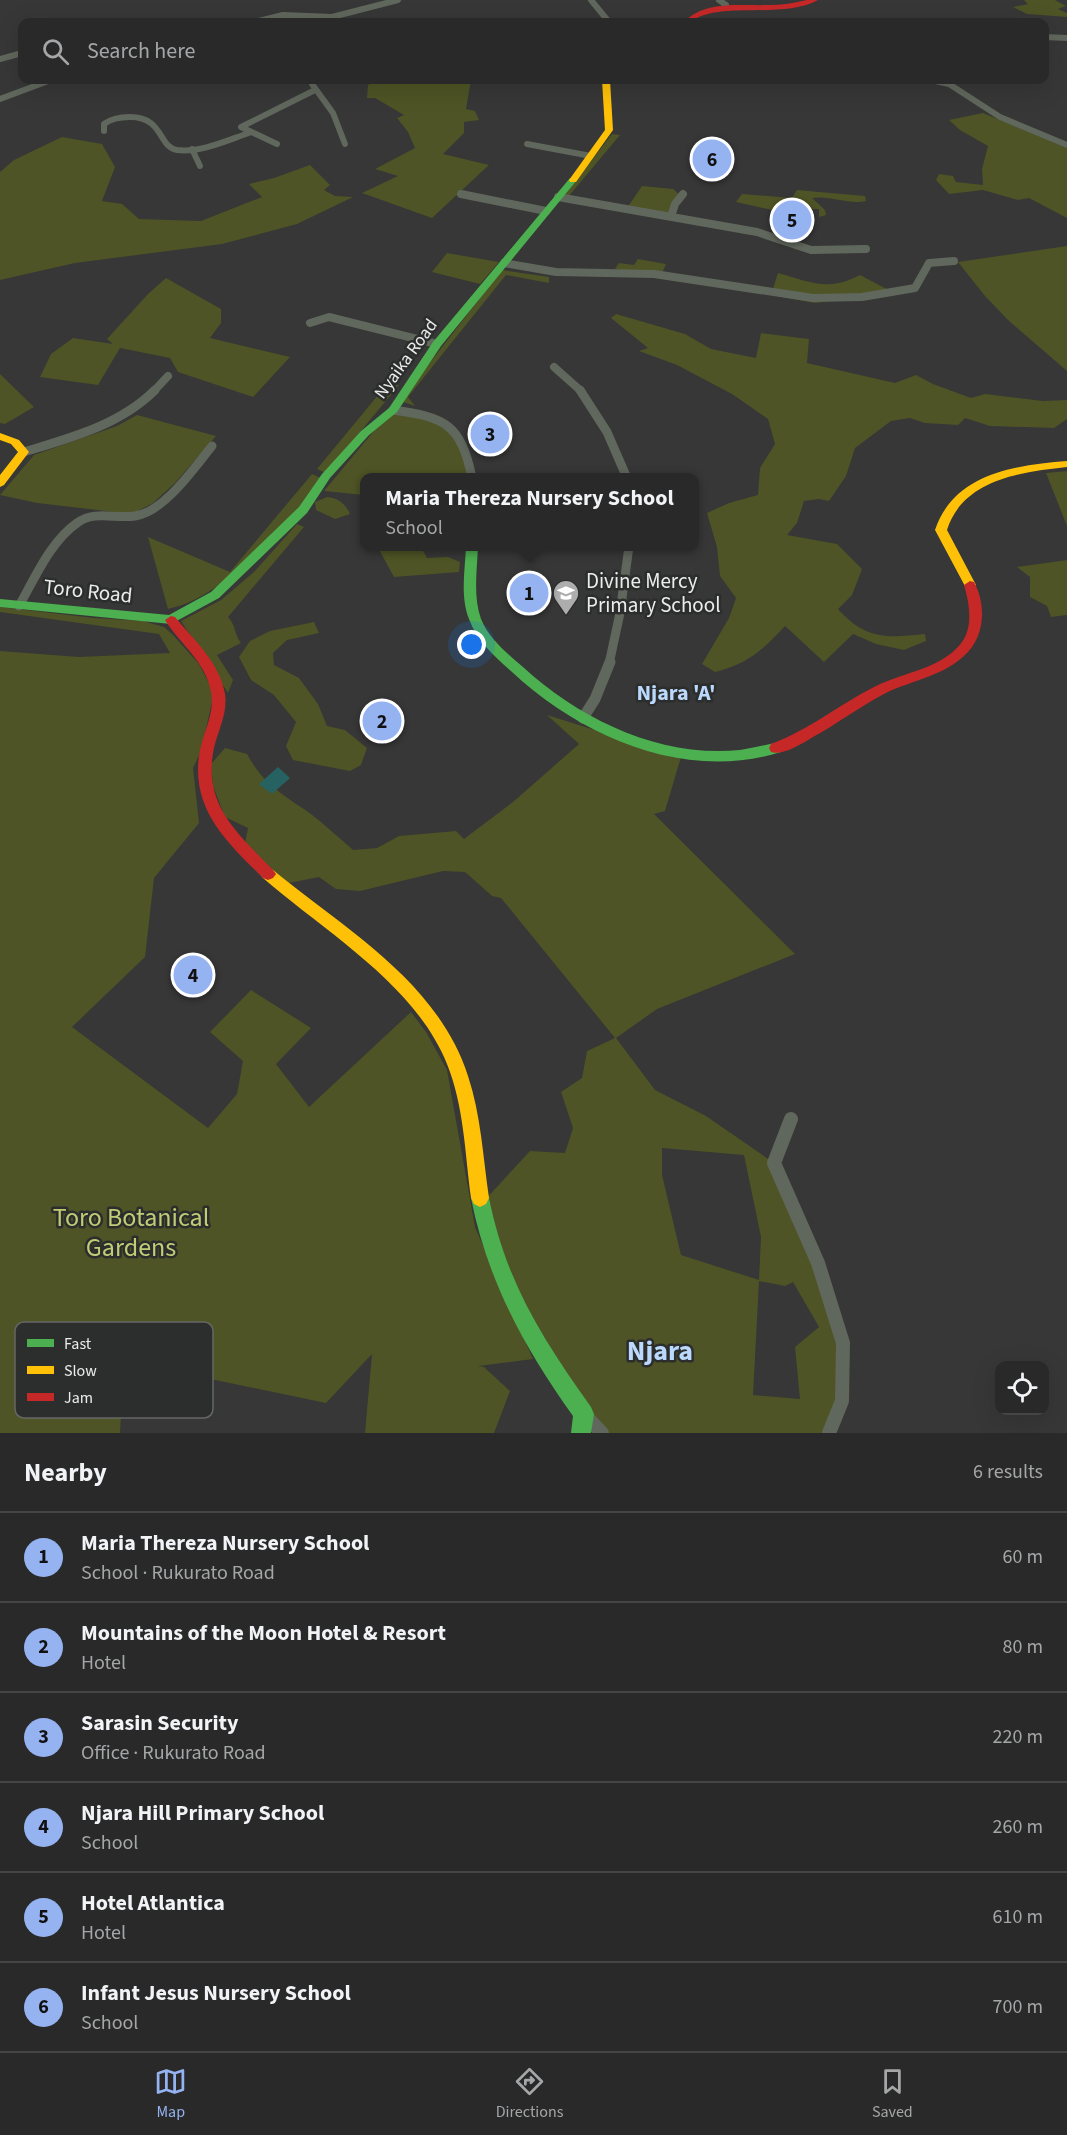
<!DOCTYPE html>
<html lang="en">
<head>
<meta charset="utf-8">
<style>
	body { margin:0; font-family:"Source Sans 3",sans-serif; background:#303130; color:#f1f3f6 }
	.controls { position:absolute; right:18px; bottom:18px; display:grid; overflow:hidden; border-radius:12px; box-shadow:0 6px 24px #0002 }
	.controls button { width:54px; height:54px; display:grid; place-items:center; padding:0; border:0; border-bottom:2px solid #444545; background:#282928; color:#f1f3f6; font:30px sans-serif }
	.you { position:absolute; left:472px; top:645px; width:21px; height:21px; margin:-15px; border:4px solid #fff; border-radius:50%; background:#1a73e8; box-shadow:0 0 0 9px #1a73e833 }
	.badge { display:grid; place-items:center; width:39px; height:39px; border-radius:50%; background:#95b2f1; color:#111; font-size:20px; font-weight:700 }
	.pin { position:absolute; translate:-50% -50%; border:3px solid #fff; box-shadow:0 2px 6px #0006 }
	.popup { position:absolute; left:360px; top:473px; width:339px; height:78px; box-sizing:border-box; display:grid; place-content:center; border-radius:12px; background:#282928; filter:drop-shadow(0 2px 4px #0005); font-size:20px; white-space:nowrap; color:#a5a6a8 }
	.popup b { font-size:22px; color:#f1f3f6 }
	.popup::after { content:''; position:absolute; left:50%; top:100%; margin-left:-12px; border:12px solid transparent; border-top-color:#282928 }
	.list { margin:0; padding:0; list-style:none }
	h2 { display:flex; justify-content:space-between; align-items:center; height:78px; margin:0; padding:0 24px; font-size:26px }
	h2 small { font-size:20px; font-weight:400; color:#a5a6a8 }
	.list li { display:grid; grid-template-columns:39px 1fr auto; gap:18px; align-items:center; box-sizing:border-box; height:90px; padding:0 24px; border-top:2px solid #444545 }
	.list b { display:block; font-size:22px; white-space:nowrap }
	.list p { margin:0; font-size:20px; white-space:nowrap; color:#a5a6a8 }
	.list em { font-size:20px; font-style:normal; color:#a5a6a8 }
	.icon { flex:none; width:33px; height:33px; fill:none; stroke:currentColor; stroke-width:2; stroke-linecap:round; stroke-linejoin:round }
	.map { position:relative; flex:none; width:1067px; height:1433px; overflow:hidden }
	.search { position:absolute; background:#282928; box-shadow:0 6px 24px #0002; left:18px; right:18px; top:18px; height:66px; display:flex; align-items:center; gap:15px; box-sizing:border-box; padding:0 21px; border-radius:12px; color:#a5a6a8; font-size:22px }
	.sheet { height:618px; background:#282928 }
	nav { display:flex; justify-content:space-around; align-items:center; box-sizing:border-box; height:84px; border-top:2px solid #444545; background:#282928; font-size:16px; color:#a5a6a8 }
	nav a { display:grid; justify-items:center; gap:3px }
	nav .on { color:#95b2f1 }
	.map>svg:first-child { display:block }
	.green { fill:#4e5425; fill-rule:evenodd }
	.water { fill:#266261 }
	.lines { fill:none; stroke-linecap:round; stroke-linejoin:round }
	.street-far4 { stroke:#60675c; stroke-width:6 }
	.street-far3 { stroke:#60675c; stroke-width:8 }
	.street-far2 { stroke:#60675c; stroke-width:9 }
	.street-far1 { stroke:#60675c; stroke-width:11 }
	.street { stroke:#60675c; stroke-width:14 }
	.fast { fill:#4caf50; fill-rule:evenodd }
	.slow { fill:#ffc107; fill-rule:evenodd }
	.jam { fill:#c62828; fill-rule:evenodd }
	.labels { text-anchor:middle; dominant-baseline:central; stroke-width:5; stroke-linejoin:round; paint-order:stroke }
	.far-street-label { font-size:18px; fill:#ebeceb; stroke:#2b2e2c }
	.poi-label { font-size:21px; fill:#ebeceb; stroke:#2b2e2c; text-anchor:start }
	.street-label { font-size:21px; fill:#ebeceb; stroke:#2b2e2c }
	.neighbourhood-label { font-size:22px; font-weight:bold; fill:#bbd9fd; stroke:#2b2e2c }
	.near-park-label { font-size:26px; fill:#c1cc75; stroke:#2b2e2c }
	.near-quarter-label { font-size:28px; font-weight:bold; fill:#bbd9fd; stroke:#2b2e2c }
	.key { fill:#2b2e2c; stroke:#656765; stroke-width:1.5 }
	.key-label { font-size:16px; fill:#ebeceb }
</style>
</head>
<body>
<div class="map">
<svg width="1067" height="1433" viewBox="0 0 1067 1433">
	<rect width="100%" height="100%" fill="#363736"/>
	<path class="green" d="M1024 0H1055L1066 6 1058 9 1067 13V17L1027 14 1013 7 1028 4Z
		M378 80H471L466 109 475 111 479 120 464 122V133L443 154 489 165 432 218 362 193 398 176 375 169 415 148 408 132 397 118 404 115 375 98H367L368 85Z
		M983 113 1067 148V218L1029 198 1018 200 983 190 949 194 936 180 939 174 953 176 956 182 983 185 982 169 988 146 960 130 949 120Z
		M612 134 620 135 568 197 564 196Z
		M62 137 102 144 115 167 102 201 122 204 139 219 201 221 262 197 249 184 274 178 310 165 330 185 324 190 335 196 353 197 297 224 222 244 75 263 0 280V172L14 160Z
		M642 186 673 189 680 195 669 215 627 208Z
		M797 190 865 196 866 201C849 205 830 195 812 198L825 210 826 215 819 217V209L772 210 736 202 742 194 792 198Z
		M1067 246V371L1009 321 985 296 958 262Z
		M447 253 499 262 480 284 432 272Z
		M638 259 666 264 662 273 700 282 615 269 619 263 634 265Z
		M502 270 549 277V283L506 275 408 397 415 406 400 401Z
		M778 273C811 282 828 292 860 275L896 294 815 303 771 295Z
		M166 278 221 309V323L210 338 290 357 253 397 178 372 170 358 120 348 98 385 40 377 51 354 73 338 113 344 107 339 148 294Z
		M616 314 685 334 711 349 756 358 761 333 809 339 807 363 895 383 916 375 933 384 971 398 985 394 1043 401 1067 400V419L1054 428 990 426 965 418 958 425 925 423 910 418 891 421 855 448 846 476 829 501 819 499 804 501 797 523 787 535 837 544 862 569 852 595 838 609C866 640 887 638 925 634L926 641 904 650 876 644 853 634 824 662 785 626C763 650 747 664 715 672L702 664 729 618 736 598 720 576 717 547 707 513 729 503 758 495 760 468 775 444 768 419 732 394 677 365 639 351 648 348 611 318Z
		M0 374 34 407 5 424 0 423Z
		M388 383 399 385 326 473 317 469Z
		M393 408 445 422 466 455 468 477 364 478V495L324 491Z
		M137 415 216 436 175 483 153 503 132 514 37 503 0 495 34 455 117 426Z
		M1067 471V526L1046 473Z
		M312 474 323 479C287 523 225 598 168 609L148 537 230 572Z
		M327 497C338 498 345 503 350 514L335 519 316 510 315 502Z
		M297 524 304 527 228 617C236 625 234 634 241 643L217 655 233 680 228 693 181 621 221 600 254 572Z
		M377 546 421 547 427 558 448 557 460 562 459 572 394 577Z
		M1067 560V615L1051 617 1047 606 1030 597V577L1017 567Z
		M0 607 94 618 143 621 164 627 173 635 199 664 214 693 201 751 193 768 199 823 154 878 145 957 72 1027 208 1128 237 1094 243 1061 210 1032 251 990 311 1028 276 1064 309 1107 411 1012 426 1032 447 1070 475 1227 533 1359 478 1366 484 1367 510 1391 494 1433H365L372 1354 326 1403 124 1361 120 1433H0V651L79 657 170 653 159 634 0 612Z
		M314 622 319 633 287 640 273 653 274 665 299 678 318 704 327 726 345 730 367 748 361 765 350 771 293 760 286 746 296 722 274 695 251 680 239 657 250 641 270 631Z
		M547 715 681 757 665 811 654 814 795 954 657 1009 616 1038 655 1090 706 1116 774 1163 843 1343 842 1401 829 1433H602L536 1347 482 1203 530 1151 565 1153 573 1128 561 1092 582 1078 587 1051 615 1038 501 898 492 896 465 872 443 871 360 891 336 889 319 877 289 883 244 849 248 828 225 817 213 786 211 764 225 748 247 754C263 783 280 793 307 811 323 823 338 837 353 850L377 848 399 836 456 831 464 839 513 802 579 744ZM662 1148 744 1155 761 1237 759 1280 681 1255 662 1175ZM759 1281 785 1286 793 1282 819 1327 795 1347 800 1399 753 1395Z"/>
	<path class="water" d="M278 767 290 778 272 794 259 784Z"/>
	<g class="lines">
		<path class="street-far4" d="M591 0 609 22
			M719 0 726 5
			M254 22 283 15 332 17 398 0
			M1044 37 1067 38
			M0 59 22 53
			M314 80 312 84 333 113 345 144
			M931 80 949 84 1000 117 1067 145
			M0 99 51 80
			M104 131V124C112 118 120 117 130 117 164 117 158 147 177 150 200 153 228 140 249 133
			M277 144 241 127 315 90
			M527 144 591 156
			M192 149 200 166"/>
		<path class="street-far3" d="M461 194 546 211
			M558 197 757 232 811 250 866 249
			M671 217 675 204 683 194
			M504 263 556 272 654 274 813 298 862 297 915 288 929 263 954 261
			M310 323 329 317 437 344
			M554 367 581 391
			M154 391 168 376"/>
		<path class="street-far2" d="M580 390 607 432 627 478
			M393 410C445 417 461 424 472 478
			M24 452C70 438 120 425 155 390
			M19 606C35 578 50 542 77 523 95 510 114 519 135 516 164 512 194 468 212 446
			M609 664 620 613 629 546"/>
		<path class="street-far1" d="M583 718 595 699 610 662"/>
		<path class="street" d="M791 1119 774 1163 818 1263 843 1343 842 1401 829 1433
			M584 1414 602 1433"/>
		<path class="fast" d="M570 178 577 180 441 346 397 412 369 435 330 478 307 513 219 598 171 624 0 607V599L169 615 211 592 299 507 322 474 361 431 389 408 433 342Z
			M466 546H478C477 571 473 596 481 619 489 639 508 654 523 667 581 720 660 758 740 750 752 748 764 745 776 743L781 744 783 748 781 752C685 782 582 737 512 672 495 657 477 641 469 619 460 596 465 571 466 546Z
			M480 1189 486 1192 489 1198C506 1282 542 1338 591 1407L594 1414 591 1433H571L573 1416C525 1349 487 1280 471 1198L474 1192Z"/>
		<path class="slow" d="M602 80H610L613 130 576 182H570L569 180 605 130Z
			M0 433 19 440 29 452 4 485 0 487V475L18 452 11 444 0 440Z
			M1067 461V467C1022 472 963 479 947 530L976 585 970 589 966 588 935 530C954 473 1016 465 1067 461Z
			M268 868 273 870C345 929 438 982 468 1076 481 1115 483 1157 489 1198L486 1204 480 1207 474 1204 471 1198C465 1154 464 1106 447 1064 415 984 325 932 263 878L260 874 263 870Z"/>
		<path class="jam" d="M807 0H818C781 20 721 0 690 22H684C705 0 741 6 769 5 782 5 794 3 807 0Z
			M970 581 974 582C985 602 985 629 972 647 950 676 913 679 884 694 859 707 837 724 813 737 803 743 783 756 771 752L769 748 771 744C809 730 840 704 876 686 904 672 946 668 964 639 973 623 969 602 964 585Z
			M171 616 175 617C194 640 220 663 225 694 228 713 218 730 214 748 202 804 237 833 273 870L276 874 273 878 268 880 263 878C226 841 189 808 200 750 204 731 215 712 211 692 206 662 180 644 165 620Z"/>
	</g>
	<defs>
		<g id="school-pin" transform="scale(1.35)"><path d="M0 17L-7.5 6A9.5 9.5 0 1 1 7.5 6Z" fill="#acadac" stroke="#2b2e2c"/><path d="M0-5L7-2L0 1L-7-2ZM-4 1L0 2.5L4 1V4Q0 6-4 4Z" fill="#fff"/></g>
	</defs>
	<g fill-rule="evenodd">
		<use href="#school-pin" x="566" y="593"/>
	</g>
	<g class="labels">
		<g class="far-street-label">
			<text transform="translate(406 359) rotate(-54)">Nyaika Road</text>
		</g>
		<g class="poi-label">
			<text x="586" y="581">Divine Mercy<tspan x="586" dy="24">Primary School</tspan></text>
		</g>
		<g class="street-label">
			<text transform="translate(88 591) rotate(6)">Toro Road</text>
		</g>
		<g class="neighbourhood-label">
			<text x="676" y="693">Njara 'A'</text>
		</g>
		<g class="near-park-label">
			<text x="131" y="1217">Toro Botanical<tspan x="131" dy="30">Gardens</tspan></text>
		</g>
		<g class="near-quarter-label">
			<text x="660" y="1351">Njara</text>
		</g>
	</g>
	<rect x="15" y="1322" width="198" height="96" rx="9" class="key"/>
	<rect x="27" y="1339" width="27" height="8" fill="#4caf50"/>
	<rect x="27" y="1366" width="27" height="8" fill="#ffc107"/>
	<rect x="27" y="1393" width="27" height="8" fill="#c62828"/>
	<g class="key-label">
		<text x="64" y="1349">Fast</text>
		<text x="64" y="1376">Slow</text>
		<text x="64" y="1403">Jam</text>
	</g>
</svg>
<div class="controls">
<button><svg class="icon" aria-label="locate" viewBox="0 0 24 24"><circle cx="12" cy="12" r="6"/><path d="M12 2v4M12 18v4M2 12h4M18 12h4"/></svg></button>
</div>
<div class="you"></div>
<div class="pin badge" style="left:529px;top:593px">1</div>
<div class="popup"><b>Maria Thereza Nursery School</b>School</div>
<div class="pin badge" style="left:382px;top:721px">2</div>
<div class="pin badge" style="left:490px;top:434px">3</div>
<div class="pin badge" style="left:193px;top:975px">4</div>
<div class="pin badge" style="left:792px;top:220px">5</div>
<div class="pin badge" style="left:712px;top:159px">6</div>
<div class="search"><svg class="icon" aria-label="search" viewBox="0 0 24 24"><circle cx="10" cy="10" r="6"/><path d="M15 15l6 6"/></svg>Search here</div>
</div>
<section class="sheet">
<h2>Nearby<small>6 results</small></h2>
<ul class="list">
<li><span class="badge">1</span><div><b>Maria Thereza Nursery School</b><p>School · Rukurato Road</p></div><em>60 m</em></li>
<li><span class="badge">2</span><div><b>Mountains of the Moon Hotel &amp; Resort</b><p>Hotel</p></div><em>80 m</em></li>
<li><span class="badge">3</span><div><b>Sarasin Security</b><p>Office · Rukurato Road</p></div><em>220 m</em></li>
<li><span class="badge">4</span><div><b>Njara Hill Primary School</b><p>School</p></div><em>260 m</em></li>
<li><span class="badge">5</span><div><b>Hotel Atlantica</b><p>Hotel</p></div><em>610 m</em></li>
<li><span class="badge">6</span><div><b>Infant Jesus Nursery School</b><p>School</p></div><em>700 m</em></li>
</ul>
</section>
<nav>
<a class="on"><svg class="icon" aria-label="map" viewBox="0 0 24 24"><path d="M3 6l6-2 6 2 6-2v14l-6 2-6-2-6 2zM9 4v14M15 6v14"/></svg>Map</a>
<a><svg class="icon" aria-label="directions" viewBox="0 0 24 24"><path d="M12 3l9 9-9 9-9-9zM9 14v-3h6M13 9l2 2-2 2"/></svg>Directions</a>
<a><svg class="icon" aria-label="saved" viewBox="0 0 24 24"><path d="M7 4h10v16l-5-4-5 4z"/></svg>Saved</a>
</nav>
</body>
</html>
